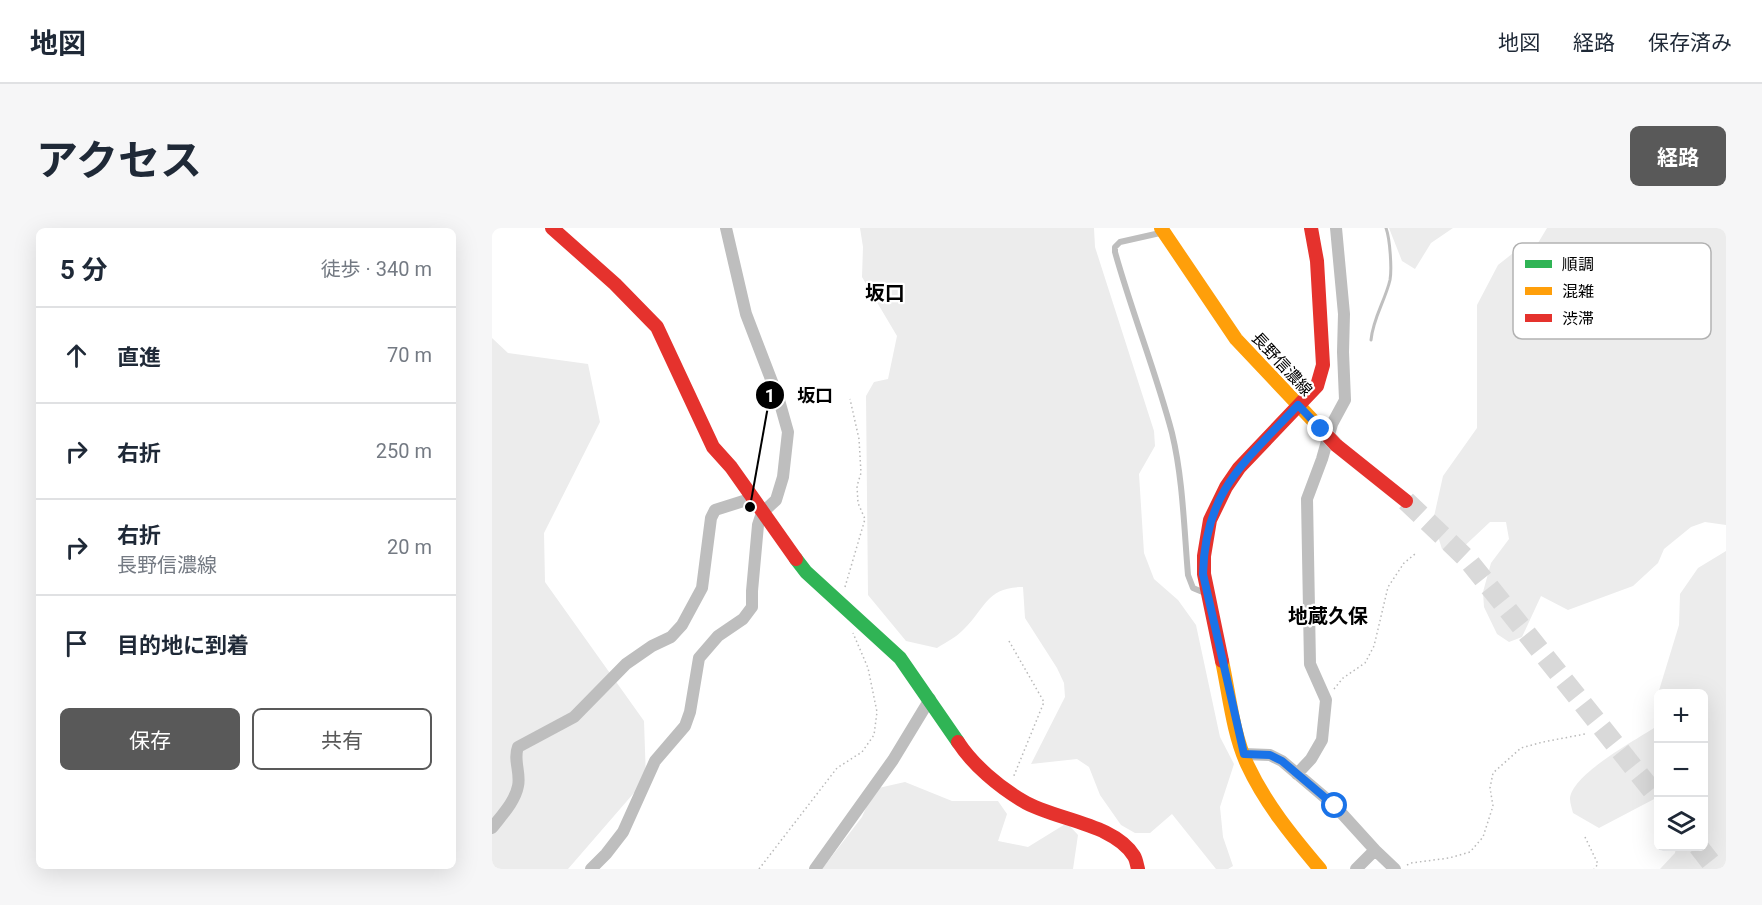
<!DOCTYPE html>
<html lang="ja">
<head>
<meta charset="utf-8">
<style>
	body { margin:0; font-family:Roboto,"Noto Sans JP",sans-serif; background:#f6f6f7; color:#1f2937 }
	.controls { position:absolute; right:18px; bottom:18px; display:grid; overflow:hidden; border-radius:9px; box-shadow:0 6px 24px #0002 }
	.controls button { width:54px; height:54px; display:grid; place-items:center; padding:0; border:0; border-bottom:2px solid #e0e1e3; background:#fff; color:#1f2937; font:30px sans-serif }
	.stop { position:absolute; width:18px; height:18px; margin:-14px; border:4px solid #1a73e8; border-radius:50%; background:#fff }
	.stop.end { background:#1a73e8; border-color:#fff; box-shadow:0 2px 6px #0008 }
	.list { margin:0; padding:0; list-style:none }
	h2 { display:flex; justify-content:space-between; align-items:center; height:78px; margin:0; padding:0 24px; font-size:26px }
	h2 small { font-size:20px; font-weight:400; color:#747a83 }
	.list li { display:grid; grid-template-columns:39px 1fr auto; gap:18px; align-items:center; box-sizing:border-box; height:96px; padding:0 24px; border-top:2px solid #e0e1e3 }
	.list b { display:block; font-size:22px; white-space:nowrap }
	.list p { margin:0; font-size:20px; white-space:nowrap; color:#747a83 }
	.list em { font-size:20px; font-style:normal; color:#747a83 }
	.actions { display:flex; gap:12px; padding:18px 24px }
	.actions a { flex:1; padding:14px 0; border:2px solid #595959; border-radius:9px; text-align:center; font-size:21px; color:#595959 }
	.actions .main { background:#595959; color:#fff }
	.icon { flex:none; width:33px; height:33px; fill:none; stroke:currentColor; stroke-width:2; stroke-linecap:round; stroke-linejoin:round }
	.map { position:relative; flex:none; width:1234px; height:641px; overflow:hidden; border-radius:9px }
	header { display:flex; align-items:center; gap:36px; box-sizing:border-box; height:84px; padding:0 30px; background:#fff; border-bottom:2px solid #e0e1e3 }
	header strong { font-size:28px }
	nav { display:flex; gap:33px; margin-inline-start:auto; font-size:21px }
	.intro { display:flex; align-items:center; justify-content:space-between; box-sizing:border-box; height:144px; padding:0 36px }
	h1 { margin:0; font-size:42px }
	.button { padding:15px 27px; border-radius:9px; background:#595959; color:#fff; font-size:21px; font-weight:700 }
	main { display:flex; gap:36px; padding:0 36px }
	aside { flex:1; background:#fff; border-radius:9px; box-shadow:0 6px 24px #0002 }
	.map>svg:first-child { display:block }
	.green { fill:#ececec }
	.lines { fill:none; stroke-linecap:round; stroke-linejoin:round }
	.stream { stroke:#bfbfbf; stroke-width:3 }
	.primary-tunnel { stroke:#d9d9d9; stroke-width:20; stroke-dasharray:20 10; stroke-linecap:butt }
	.path { stroke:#b9b9b9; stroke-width:1.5; stroke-dasharray:1.5 3; stroke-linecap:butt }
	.lane { stroke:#bebebe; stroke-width:6 }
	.street { stroke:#bebebe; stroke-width:12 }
	.fast { stroke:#30b455; stroke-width:14 }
	.slow { stroke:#ff9f0a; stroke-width:14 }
	.jam { stroke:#e5322d; stroke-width:14 }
	.jam-bridge-casing { stroke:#dbdbdb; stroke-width:15; stroke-linecap:butt }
	.jam-bridge { stroke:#e5322d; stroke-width:14 }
	.route { stroke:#1a73e8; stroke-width:8 }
	.labels { text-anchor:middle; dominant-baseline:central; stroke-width:4.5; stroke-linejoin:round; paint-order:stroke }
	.street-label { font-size:16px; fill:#000; stroke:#fff }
	.quarter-label { font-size:20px; font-weight:bold; fill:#000; stroke:#fff }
	.key { fill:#fff; stroke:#b2b2b2; stroke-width:1.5 }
	.key-label { font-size:16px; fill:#000 }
	.leader { fill:none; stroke:#000; stroke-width:2 }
	.callout-dot { fill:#000; stroke:#fff; stroke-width:2 }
	.mark-label { font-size:18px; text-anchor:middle; font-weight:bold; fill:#fff }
	.callout-label { font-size:18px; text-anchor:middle; font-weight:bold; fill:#000; stroke:#fff; stroke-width:4.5; stroke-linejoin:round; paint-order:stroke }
</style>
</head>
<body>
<header>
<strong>地図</strong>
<nav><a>地図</a><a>経路</a><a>保存済み</a></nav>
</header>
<div class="intro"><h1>アクセス</h1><a class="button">経路</a></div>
<main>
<aside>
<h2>5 分<small>徒歩 · 340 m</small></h2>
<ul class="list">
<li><svg class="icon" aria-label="ahead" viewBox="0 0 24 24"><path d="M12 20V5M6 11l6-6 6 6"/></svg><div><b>直進</b></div><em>70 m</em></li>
<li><svg class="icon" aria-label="right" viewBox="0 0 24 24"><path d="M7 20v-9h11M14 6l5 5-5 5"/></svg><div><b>右折</b></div><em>250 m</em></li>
<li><svg class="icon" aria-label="right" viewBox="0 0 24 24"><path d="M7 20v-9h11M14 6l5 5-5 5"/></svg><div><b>右折</b><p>長野信濃線</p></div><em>20 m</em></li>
<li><svg class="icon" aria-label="arrive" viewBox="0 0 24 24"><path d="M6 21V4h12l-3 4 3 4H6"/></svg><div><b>目的地に到着</b></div></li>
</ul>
<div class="actions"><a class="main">保存</a><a>共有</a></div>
</aside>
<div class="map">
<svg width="1234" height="641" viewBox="0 0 1234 641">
	<rect width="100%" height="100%" fill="#fff"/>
	<path class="green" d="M368 0H602L603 19 662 203 663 218 647 246 652 325 662 351 686 372 704 397 728 509 742 536 728 579 731 609 741 638 736 641H724L680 586 658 605H643L629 597 608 567 597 539 585 531 539 536 573 469 572 455 565 440 533 390 531 359C495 359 494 379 472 401 465 409 454 414 445 420L414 413 376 367 374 168 382 154 396 151 405 108 370 49 371 19Z
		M897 0H961L939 15 923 41 910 33Z
		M1055 0H1234V297L1213 294 1199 299 1172 321 1166 335 1141 358 1076 382 1049 368 1030 409 1017 414 1005 406 992 379 991 364 999 335 1017 311 1014 294H998L966 324 950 321 941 293 951 248 985 200V77L1006 37 1030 18 1046 15Z
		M0 110 16 125 96 136 108 194 52 305 53 354 152 493 154 551 76 641H0Z
		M1234 323V641H1168L1183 625 1184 619 1212 618V466H1166V569L1107 600 1081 585C1080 581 1078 575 1078 571 1079 547 1142 513 1162 500L1165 469 1187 397 1188 366 1206 340Z
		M413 554 460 573H506L515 586 506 613 536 619 575 595 586 607 581 641H330L370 589 382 561Z"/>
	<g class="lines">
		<path class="stream" d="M879 112C881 90 893 73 898 52 900 41 898 11 894 0"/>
		<path class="primary-tunnel" d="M914 273 976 332 1166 570
			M1206 618 1224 641"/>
		<path class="path" d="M353 359 373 291 366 275 365 258 369 245 367 211 358 171
			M517 413 552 474 521 550
			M842 461 851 450 873 435 882 418 896 359 912 335 923 326
			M1093 609 1106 636 1102 641
			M915 637 919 635 957 630 978 624 991 609 1001 578 998 560 1001 545 1029 520 1051 514 1093 506
			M267 641 345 540 370 524 382 507 385 484 376 440 361 405"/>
		<path class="lane" d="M668 5 628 14 623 19V24C640 85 664 144 680 205 691 251 692 300 696 347L701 360 713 365"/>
		<path class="street" d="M751 526 778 527 790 533 843 578 883 622
			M805 546 819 531 830 512 834 472 818 436 815 271 830 231 840 196 853 172 851 124 852 86 844 0
			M0 600C9 588 23 574 26 558 29 545 21 532 26 519L82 489 134 436 160 418 179 409 190 397 210 360 219 290 223 282 261 270
			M99 641 114 626 131 604 163 533 193 498 198 484 207 430 226 408 251 391 260 379V363L266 297 270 285 284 272 291 249 296 204 287 172 254 86 234 0
			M323 641 401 532 438 471
			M864 641 883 622 903 641"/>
		<path class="fast" d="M304 331 314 344 408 430 466 514"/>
		<path class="slow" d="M669 0 744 111 829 201
			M730 433C737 465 741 506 755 536 773 575 800 608 828 641"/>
		<path class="jam" d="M60 0 123 56 165 99 221 219 239 239 304 331
			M844 217 914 273
			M730 433 712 346V328L718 292 734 259 747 240 825 158 831 137 825 33 819 0
			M466 514C481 537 507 559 531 573 562 592 622 595 642 628 644 631 645 637 646 641"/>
		<g class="jam-bridge-casing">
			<path id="jam-bridge" d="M829 201 844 217"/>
		</g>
		<use href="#jam-bridge" class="jam-bridge"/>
	</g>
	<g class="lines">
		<path class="route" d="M829 201 806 177C753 234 713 262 711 346L752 526 778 527 790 533 843 578"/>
	</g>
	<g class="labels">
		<g class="street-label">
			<text transform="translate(790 136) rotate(47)">長野信濃線</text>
		</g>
		<g class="quarter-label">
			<text x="393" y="65">坂口</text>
			<text x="836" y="388">地蔵久保</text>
		</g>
	</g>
	<rect x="1021" y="15" width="198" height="96" rx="9" class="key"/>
	<rect x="1033" y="32" width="27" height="8" fill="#30b455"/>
	<rect x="1033" y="59" width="27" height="8" fill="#ff9f0a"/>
	<rect x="1033" y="86" width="27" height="8" fill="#e5322d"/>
	<g class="key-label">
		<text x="1070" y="42">順調</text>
		<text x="1070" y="69">混雑</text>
		<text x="1070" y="96">渋滞</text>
	</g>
	<path class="leader" d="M258 279L278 167"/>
	<g class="callout-dot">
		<circle cx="258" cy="279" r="6"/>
		<circle cx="278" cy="167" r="15"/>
	</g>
	<g class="mark-label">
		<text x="278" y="174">1</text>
	</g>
	<g class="callout-label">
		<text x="323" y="174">坂口</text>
	</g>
</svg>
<div class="controls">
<button>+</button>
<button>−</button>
<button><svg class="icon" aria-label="layers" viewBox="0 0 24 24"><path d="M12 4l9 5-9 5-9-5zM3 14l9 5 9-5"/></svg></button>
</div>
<div class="stop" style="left:843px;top:578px"></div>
<div class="stop end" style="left:829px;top:201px"></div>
</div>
</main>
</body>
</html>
